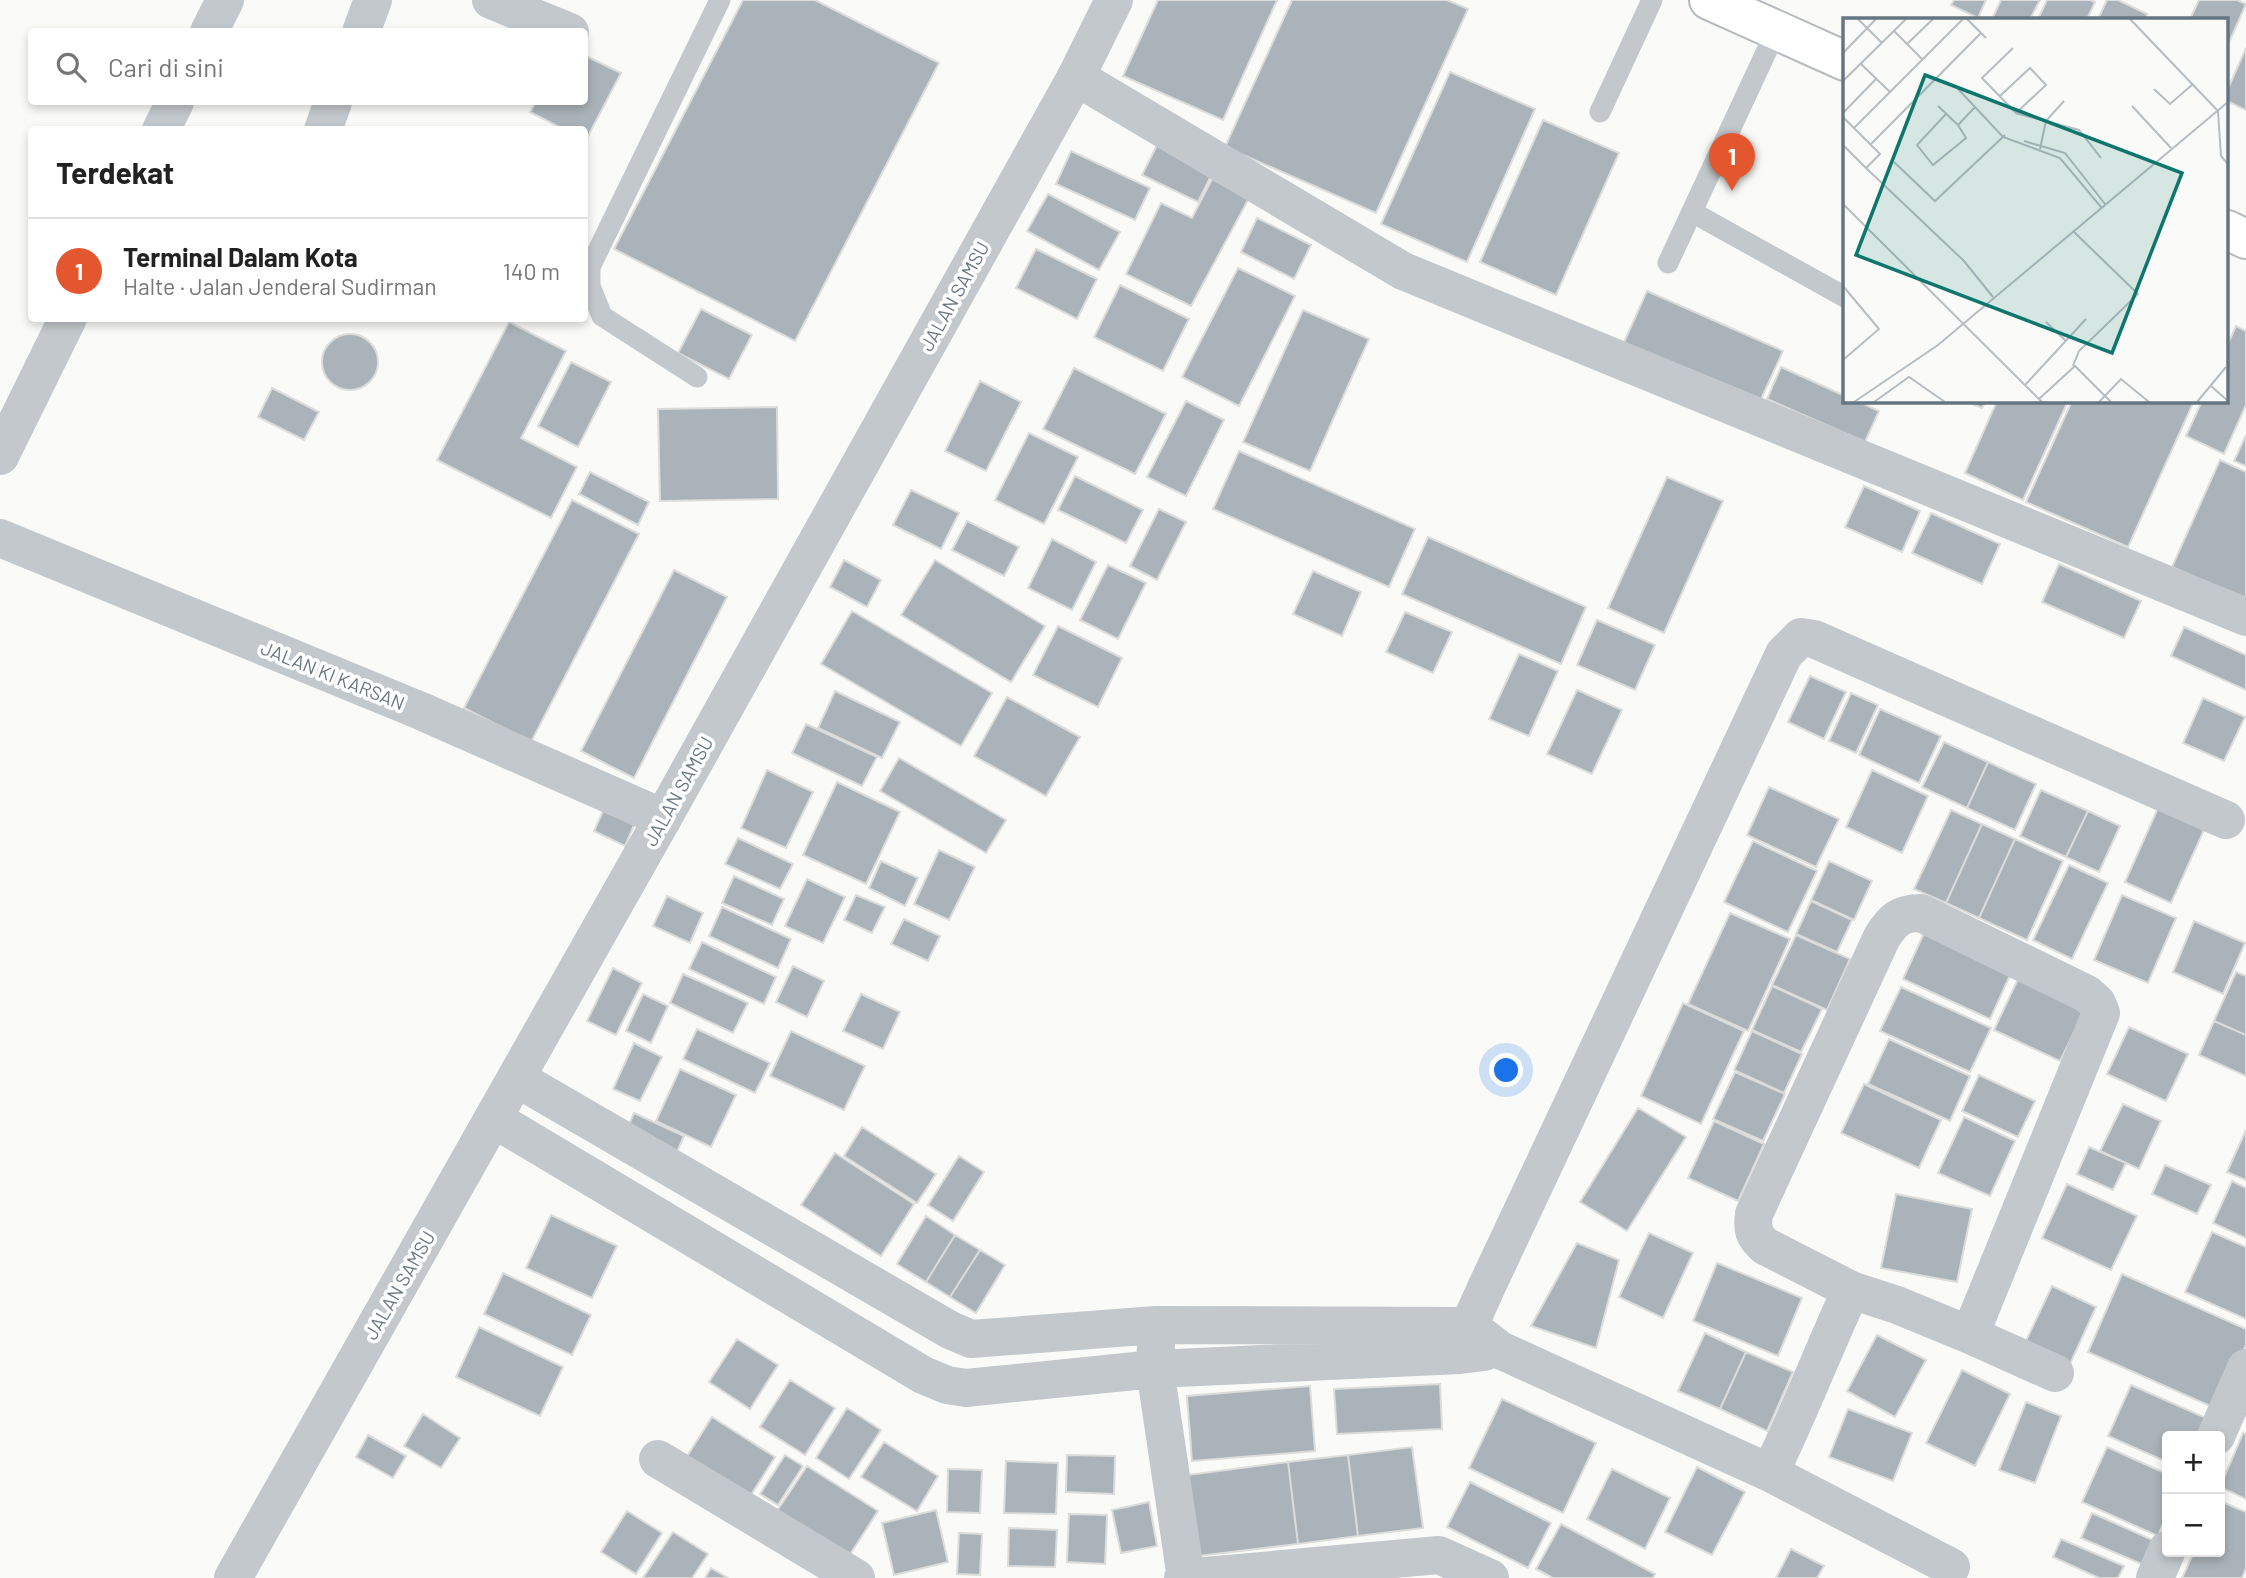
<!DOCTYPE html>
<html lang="id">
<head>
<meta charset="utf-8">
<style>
	body { margin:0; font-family:Barlow,sans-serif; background:#f2f2f2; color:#222 }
	.controls { position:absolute; right:21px; bottom:21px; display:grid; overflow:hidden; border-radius:7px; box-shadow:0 4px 10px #0003 }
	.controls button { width:63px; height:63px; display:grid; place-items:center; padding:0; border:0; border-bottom:2px solid #e0e0e0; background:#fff; color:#222; font:35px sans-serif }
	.you { position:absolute; left:1507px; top:1071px; width:24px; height:24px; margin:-18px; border:5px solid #fff; border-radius:50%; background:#1a73e8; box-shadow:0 0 0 10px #1a73e833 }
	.badge { display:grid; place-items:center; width:46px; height:46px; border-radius:50%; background:#e4572e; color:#fff; font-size:23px; font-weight:700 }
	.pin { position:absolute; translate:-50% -58px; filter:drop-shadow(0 2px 4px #0008) }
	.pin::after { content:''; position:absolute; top:37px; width:24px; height:21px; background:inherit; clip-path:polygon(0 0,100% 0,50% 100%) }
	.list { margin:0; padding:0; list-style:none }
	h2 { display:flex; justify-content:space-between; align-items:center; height:91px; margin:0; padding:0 28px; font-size:30px }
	h2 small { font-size:23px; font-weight:400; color:#767676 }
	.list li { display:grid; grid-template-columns:46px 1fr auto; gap:21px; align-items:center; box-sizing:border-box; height:105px; padding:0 28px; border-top:2px solid #e0e0e0 }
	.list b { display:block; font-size:26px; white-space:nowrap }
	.list p { margin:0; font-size:23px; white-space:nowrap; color:#767676 }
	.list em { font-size:23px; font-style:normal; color:#767676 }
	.icon { flex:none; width:38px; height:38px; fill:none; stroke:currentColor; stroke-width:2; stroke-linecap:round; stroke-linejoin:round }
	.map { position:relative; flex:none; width:2246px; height:1578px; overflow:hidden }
	.search { position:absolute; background:#fff; box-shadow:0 4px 10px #0003; left:28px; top:28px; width:560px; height:77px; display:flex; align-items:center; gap:18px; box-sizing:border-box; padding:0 24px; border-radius:7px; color:#767676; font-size:26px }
	.panel { position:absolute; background:#fff; box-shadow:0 4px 10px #0003; left:28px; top:126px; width:560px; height:196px; border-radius:7px }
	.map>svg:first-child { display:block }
	.building { fill:#aab3b9; stroke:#dcdcda; stroke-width:2 }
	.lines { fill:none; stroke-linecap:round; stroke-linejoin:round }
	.primary-casing { stroke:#b5babe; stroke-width:42 }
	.service { stroke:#c3c8cc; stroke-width:21 }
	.minor { stroke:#c3c8cc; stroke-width:38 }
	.tertiary { stroke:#c3c8cc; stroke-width:38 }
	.primary { stroke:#fff; stroke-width:38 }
	.labels { text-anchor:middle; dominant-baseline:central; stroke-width:7; stroke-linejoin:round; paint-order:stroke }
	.street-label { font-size:19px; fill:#657683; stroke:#fff }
	.inset-road { fill:none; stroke:#b5bdc2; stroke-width:2 }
	.view { fill:#0f766e; fill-opacity:0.15; stroke:#0f766e; stroke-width:3.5 }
	.inset-edge { fill:none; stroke:#657683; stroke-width:3.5 }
</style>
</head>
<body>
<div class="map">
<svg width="2246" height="1578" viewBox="0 0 2246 1578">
	<rect width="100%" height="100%" fill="#fafaf8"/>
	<path class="building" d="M743 0H815L939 63 795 341 614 249Z
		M1158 0H1277L1223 120 1123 76Z
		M1292 0H1447L1468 9 1376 213 1225 147Z
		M1954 0H1986L1978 18 1951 5Z
		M2001 0H2040L2030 19H1992Z
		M2047 0H2090L2095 2 2087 19H2038Z
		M2107 0H2118L2147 14 2145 19H2098Z
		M2199 0H2237L2246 4 2227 47V19H2190Z
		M2246 48V110L2227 101V91Z
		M584 55 621 73 586 140 584 130H565L530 112 536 102H584Z
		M1450 72 1535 109 1467 262 1381 224Z
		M1543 120 1619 153 1556 295 1480 262Z
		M1158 143 1214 170 1198 202 1142 175Z
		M1071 151 1150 188 1135 220 1056 184Z
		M1212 179 1249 198 1191 306 1126 274 1161 203 1192 218Z
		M1048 194 1120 232 1099 270 1027 231Z
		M1257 218 1311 245 1294 279 1241 252Z
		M1036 249 1097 279 1077 319 1016 288Z
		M1238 268 1295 296 1239 406 1182 377Z
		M1120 285 1189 319 1163 371 1094 337Z
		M1647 291 1783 351 1757 408 1621 349Z
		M701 309 752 335 729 379 678 353Z
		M1303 310 1369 339 1310 471 1243 442Z
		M509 322 566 351 521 438 577 467 551 518 437 460Z
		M2236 326 2246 331V405L2224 454 2186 436 2202 401H2227V346Z
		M322 362a28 28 0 1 1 56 0a28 28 0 1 1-56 0Z
		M571 362 611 382 578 447 538 426Z
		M1781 367 1845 396V401H1857L1879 411 1865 442 1767 399Z
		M1074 368 1166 414 1135 474 1043 429Z
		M980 381 1021 402 986 471 945 451Z
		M272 388 319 412 304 440 258 417Z
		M1186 401 1224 420 1186 496 1147 477Z
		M1965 401H1986L1982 408Z
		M1997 401H2068L2023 500 1965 473Z
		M2072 401H2194L2128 547 2026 502Z
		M777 407 778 499 660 501 658 409Z
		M1029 433 1078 457 1044 524 995 500Z
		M2246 435V466L2234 461Z
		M1239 451 1415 529 1389 587 1213 509Z
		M2220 460 2246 472V600L2172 567Z
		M590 472 649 502 638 525 579 494Z
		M1075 476 1143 510 1126 543 1058 510Z
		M1667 477 1723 501 1664 633 1608 608Z
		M1864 486 1920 511 1902 552 1845 527Z
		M911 490 959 513 941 549 893 525Z
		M572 500 639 534 531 742 464 708Z
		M1159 509 1186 522 1157 580 1130 566Z
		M1931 513 2000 544 1982 584 1912 553Z
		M967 521 1019 547 1004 576 952 550Z
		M1428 537 1586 607 1561 664 1402 594Z
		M1052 539 1096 562 1072 610 1028 588Z
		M844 560 881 580 867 607 830 587Z
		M935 560 1045 626 1011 682 901 615Z
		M2059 564 2141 601 2124 638 2042 602Z
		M1108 565 1146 583 1118 639 1080 620Z
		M674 570 727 597 634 778 581 751Z
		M1313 571 1361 592 1342 636 1293 614Z
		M852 611 992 693 961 746 821 664Z
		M1405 612 1452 632 1433 673 1386 652Z
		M1597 620 1655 645 1635 690 1577 665Z
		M1058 626 1122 658 1098 707 1033 675Z
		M2184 627 2246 655V690L2171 656Z
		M1519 654 1558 671 1529 736 1489 719Z
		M1810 676 1846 692 1824 739 1788 722Z
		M1577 690 1622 710 1592 774 1547 754Z
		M835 691 900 722 882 758 818 728Z
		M1851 693 1878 705 1856 753 1829 741Z
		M1007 697 1080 737 1046 796 974 756Z
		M2203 698 2245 717 2224 761 2183 743Z
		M1880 709 1941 736 1919 783 1859 755Z
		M806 724 877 757 862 786 792 753Z
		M1944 742 1988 762 1967 808 1922 787Z
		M899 758 1006 820 986 853 880 791Z
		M1988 762 2036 784 2015 830 1967 808Z
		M767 770 813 792 786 848 741 828Z
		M1872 770 1928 796 1902 853 1846 827Z
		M837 782 900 812 866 884 803 855Z
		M1769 787 1839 819 1816 867 1747 835Z
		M2041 790 2088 811 2066 857 2020 836Z
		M2158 808 2204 830 2171 903 2125 882Z
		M604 809 635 823 625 846 594 831Z
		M1951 810 1982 824 1946 903 1914 889Z
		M2088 811 2120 826 2099 872 2066 857Z
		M1982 824 2015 839 1979 918 1946 903Z
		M738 838 793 864 780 889 725 864Z
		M2015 839 2063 861 2027 940 1979 918Z
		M1753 841 1817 871 1788 932 1724 902Z
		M939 850 975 867 949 920 914 904Z
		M881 861 918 878 905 906 869 888Z
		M1829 861 1872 881 1854 920 1811 900Z
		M2069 865 2108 883 2072 959 2033 940Z
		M734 876 784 899 772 925 722 903Z
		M807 879 845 897 823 943 785 926Z
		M856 895 885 907 872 933 844 920Z
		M2122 895 2176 918 2148 983 2094 960Z
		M667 896 703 913 690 943 653 926Z
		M1811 901 1852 920 1837 952 1796 934Z
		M722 907 791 939 778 968 709 936Z
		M1730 913 1790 939 1748 1031 1688 1004Z
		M904 919 940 936 928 961 891 944Z
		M2194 921 2245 943 2223 994 2173 972Z
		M1925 931 2012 971 1990 1019 1903 979Z
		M1796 935 1850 959 1827 1010 1772 985Z
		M702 942 776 977 764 1004 689 969Z
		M793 966 824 981 807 1017 776 1002Z
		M613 968 642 983 616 1035 587 1021Z
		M2236 972 2246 976V1035L2214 1021Z
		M683 974 748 1003 733 1033 670 1003Z
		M2018 979 2085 1010 2060 1061 1994 1030Z
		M1772 986 1822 1009 1801 1052 1752 1030Z
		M1901 987 1991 1028 1970 1072 1880 1031Z
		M643 994 668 1006 651 1043 626 1031Z
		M861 994 900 1012 883 1049 843 1031Z
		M1683 1003 1744 1031 1701 1124 1641 1096Z
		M2214 1021 2246 1035V1076L2199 1055Z
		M2129 1027 2188 1054 2166 1101 2107 1074Z
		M697 1029 770 1063 755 1093 683 1059Z
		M791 1031 865 1066 844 1110 770 1076Z
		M1752 1031 1802 1054 1784 1093 1734 1070Z
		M1889 1039 1970 1076 1950 1121 1868 1084Z
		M634 1043 662 1057 640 1101 613 1089Z
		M680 1069 736 1095 711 1147 656 1121Z
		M1735 1072 1785 1094 1763 1141 1713 1119Z
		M1979 1075 2035 1101 2018 1137 1962 1111Z
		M1864 1084 1941 1120 1919 1168 1841 1133Z
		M2123 1104 2161 1121 2139 1169 2100 1151Z
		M1638 1108 1686 1137 1627 1231 1580 1202Z
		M634 1113 684 1136 677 1152 627 1129Z
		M1964 1117 2015 1141 1990 1196 1938 1173Z
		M1714 1121 1764 1144 1738 1201 1688 1178Z
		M862 1127 936 1174 917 1203 844 1156Z
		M2246 1130V1180L2227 1172Z
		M2089 1147 2126 1163 2113 1190 2077 1174Z
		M835 1153 914 1204 881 1256 801 1205Z
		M959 1156 984 1172 953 1221 928 1205Z
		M2165 1165 2211 1185 2197 1214 2152 1194Z
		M2232 1181 2246 1188V1238L2213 1223Z
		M2067 1184 2137 1216 2111 1270 2042 1238Z
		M1896 1194 1972 1209 1957 1282 1881 1268Z
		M551 1215 617 1246 592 1298 526 1268Z
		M926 1216 955 1235 926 1282 897 1264Z
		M2212 1232 2246 1247V1319L2185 1292Z
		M1649 1233 1693 1253 1663 1318 1619 1297Z
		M955 1235 980 1250 950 1297 926 1282Z
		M1577 1243 1619 1260 1596 1348 1531 1326Z
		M980 1250 1005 1265 976 1313 950 1297Z
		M1717 1263 1802 1298 1778 1356 1693 1321Z
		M503 1273 591 1315 572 1355 484 1314Z
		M2122 1274 2246 1329V1345L2217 1409 2088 1352Z
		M2052 1286 2096 1307 2070 1364 2025 1343Z
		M479 1327 563 1367 540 1416 456 1377Z
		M1705 1333 1746 1352 1720 1409 1678 1391Z
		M1877 1335 1926 1360 1895 1417 1847 1391Z
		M737 1339 778 1365 750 1409 709 1382Z
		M1746 1352 1793 1372 1767 1431 1720 1409Z
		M1962 1370 2010 1394 1975 1466 1926 1443Z
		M790 1380 835 1408 805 1455 760 1427Z
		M1440 1384 1442 1429 1337 1434 1334 1389Z
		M2131 1385 2206 1418 2198 1436H2167V1462L2108 1436Z
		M1310 1386 1315 1451 1192 1461 1187 1396Z
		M1502 1399 1596 1443 1563 1513 1469 1468Z
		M2026 1402 2061 1416 2035 1483 1999 1470Z
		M847 1408 881 1430 849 1479 816 1458Z
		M1848 1409 1912 1433 1893 1481 1829 1457Z
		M423 1414 460 1438 441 1468 404 1446Z
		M712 1417 775 1457 749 1498 686 1458Z
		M2243 1433 2246 1434V1499L2220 1487Z
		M368 1435 406 1456 393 1478 356 1457Z
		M884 1442 938 1476 917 1511 861 1477Z
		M1412 1447 1423 1528 1358 1536 1348 1455Z
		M2107 1447 2167 1474V1514L2158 1536 2082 1502Z
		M785 1455 803 1466 778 1505 760 1494Z
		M1067 1455 1115 1456 1114 1494 1066 1492Z
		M1348 1455 1358 1536 1298 1544 1288 1462Z
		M1006 1461 1058 1463 1056 1514 1004 1513Z
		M1288 1462 1298 1544 1190 1557 1180 1476Z
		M807 1466 878 1511 849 1556 777 1511Z
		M1697 1467 1745 1492 1712 1555 1665 1532Z
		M948 1469 982 1470 980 1513 947 1512Z
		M1612 1469 1670 1498 1645 1549 1587 1519Z
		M1470 1482 1551 1523 1528 1568 1447 1527Z
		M2220 1501 2246 1512V1568L2242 1578H2182L2194 1552H2220Z
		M1149 1502 1157 1546 1121 1553 1112 1510Z
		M936 1510 948 1562 894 1575 882 1523Z
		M627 1511 662 1533 636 1574 601 1552Z
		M2092 1513 2157 1542 2146 1566 2081 1538Z
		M1069 1514 1107 1515 1105 1564 1067 1562Z
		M1561 1524 1655 1574 1653 1578H1553L1536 1569Z
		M1009 1528 1057 1530 1055 1567 1008 1566Z
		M673 1532 708 1554 692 1578H643Z
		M959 1533 982 1534 980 1575 957 1574Z
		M2061 1539 2124 1566 2118 1578H2099L2053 1557Z
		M1791 1549 1824 1566 1817 1578H1776Z
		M711 1568 728 1578H705Z"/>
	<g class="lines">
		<g class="primary-casing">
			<path id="primary" d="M1709 0 1845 61
				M2227 230 2246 239"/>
		</g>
		<path class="service" d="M1600 112 1652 0
			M1692 212 1845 297
			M1668 263 1776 31
			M697 377 602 316 590 286V267L720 0"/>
		<path class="minor" d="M491 0 570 32
			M209 32 225 0
			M361 32 373 0
			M1076 77 1403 271 2246 617
			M161 130 175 102
			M323 130 333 102
			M0 456 68 318
			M0 538 421 711 663 818
			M516 1078 950 1330 971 1339 1156 1325 1469 1326 1500 1350 1770 1473C1799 1413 1823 1351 1851 1290L1897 1305 1970 1335 2055 1373
			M494 1119 923 1375 947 1385 966 1388 1155 1369 1460 1355 1484 1352
			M1851 1290 1765 1246C1753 1235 1752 1229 1754 1214L1882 937C1893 920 1900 913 1921 913L2087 994 2097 1003 2101 1013 1970 1335
			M1156 1344 1155 1369 1186 1578
			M1460 1355 1469 1326 1486 1288 1784 654 1801 637 1814 639 2226 820
			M2216 1436 2246 1368
			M658 1459 856 1578
			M1770 1473 1951 1567
			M1183 1578 1439 1555 1490 1578
			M2155 1578 2167 1550"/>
		<path class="tertiary" d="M233 1578 663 818 1076 77 1114 0"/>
		<use href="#primary" class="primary"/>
	</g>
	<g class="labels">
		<g class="street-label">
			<text transform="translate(954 296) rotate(-61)">JALAN SAMSU</text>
			<text transform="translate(333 675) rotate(22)">JALAN KI KARSAN</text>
			<text transform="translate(678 791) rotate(-61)">JALAN SAMSU</text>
			<text transform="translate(399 1285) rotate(-60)">JALAN SAMSU</text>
		</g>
	</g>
	<g transform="translate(1843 18)">
		<rect width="385" height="385" fill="#fafaf8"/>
		<path class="inset-road" d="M15 1 39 25M124 1 143 20M287 1 375 93 378 138 385 146M51 13 79 41M64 26 90 1M170 30 139 60 173 95 236 112 258 140M0 35 33 1M18 46 47 74M0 63 63 1M115 71 132 89M311 71 327 86 350 66M157 78 187 50 203 67 173 95M95 88 115 107 132 89 160 119 217 140 258 189M289 88 328 130M0 95 33 61M103 96 74 127 90 147 123 120 115 107M0 99 37 136 23 150 0 127M11 110 120 1M181 123 222 135 262 186M28 126 138 15M197 131 203 103 221 83M51 144 92 183 162 117M23 150 121 243 150 279M0 186 199 384M230 213 295 276 236 333 230 348M0 268 36 311 0 342M203 304 223 323M182 367 243 301M368 368 385 383M196 381 232 348 268 384M11 384 95 327 385 84M31 384 66 359 102 384M256 384 278 361 306 384M354 384 383 349"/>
		<path class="view" d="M82 57 339 155 269 335 13 237Z"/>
		<rect width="385" height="385" class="inset-edge"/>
	</g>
</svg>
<div class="controls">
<button>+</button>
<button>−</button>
</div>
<div class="you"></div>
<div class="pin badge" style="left:1732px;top:191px">1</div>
<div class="search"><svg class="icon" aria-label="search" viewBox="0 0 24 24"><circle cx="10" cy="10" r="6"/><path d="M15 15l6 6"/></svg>Cari di sini</div>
<section class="panel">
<h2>Terdekat<small></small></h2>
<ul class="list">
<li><span class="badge">1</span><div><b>Terminal Dalam Kota</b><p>Halte · Jalan Jenderal Sudirman</p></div><em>140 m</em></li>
</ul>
</section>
</div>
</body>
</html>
